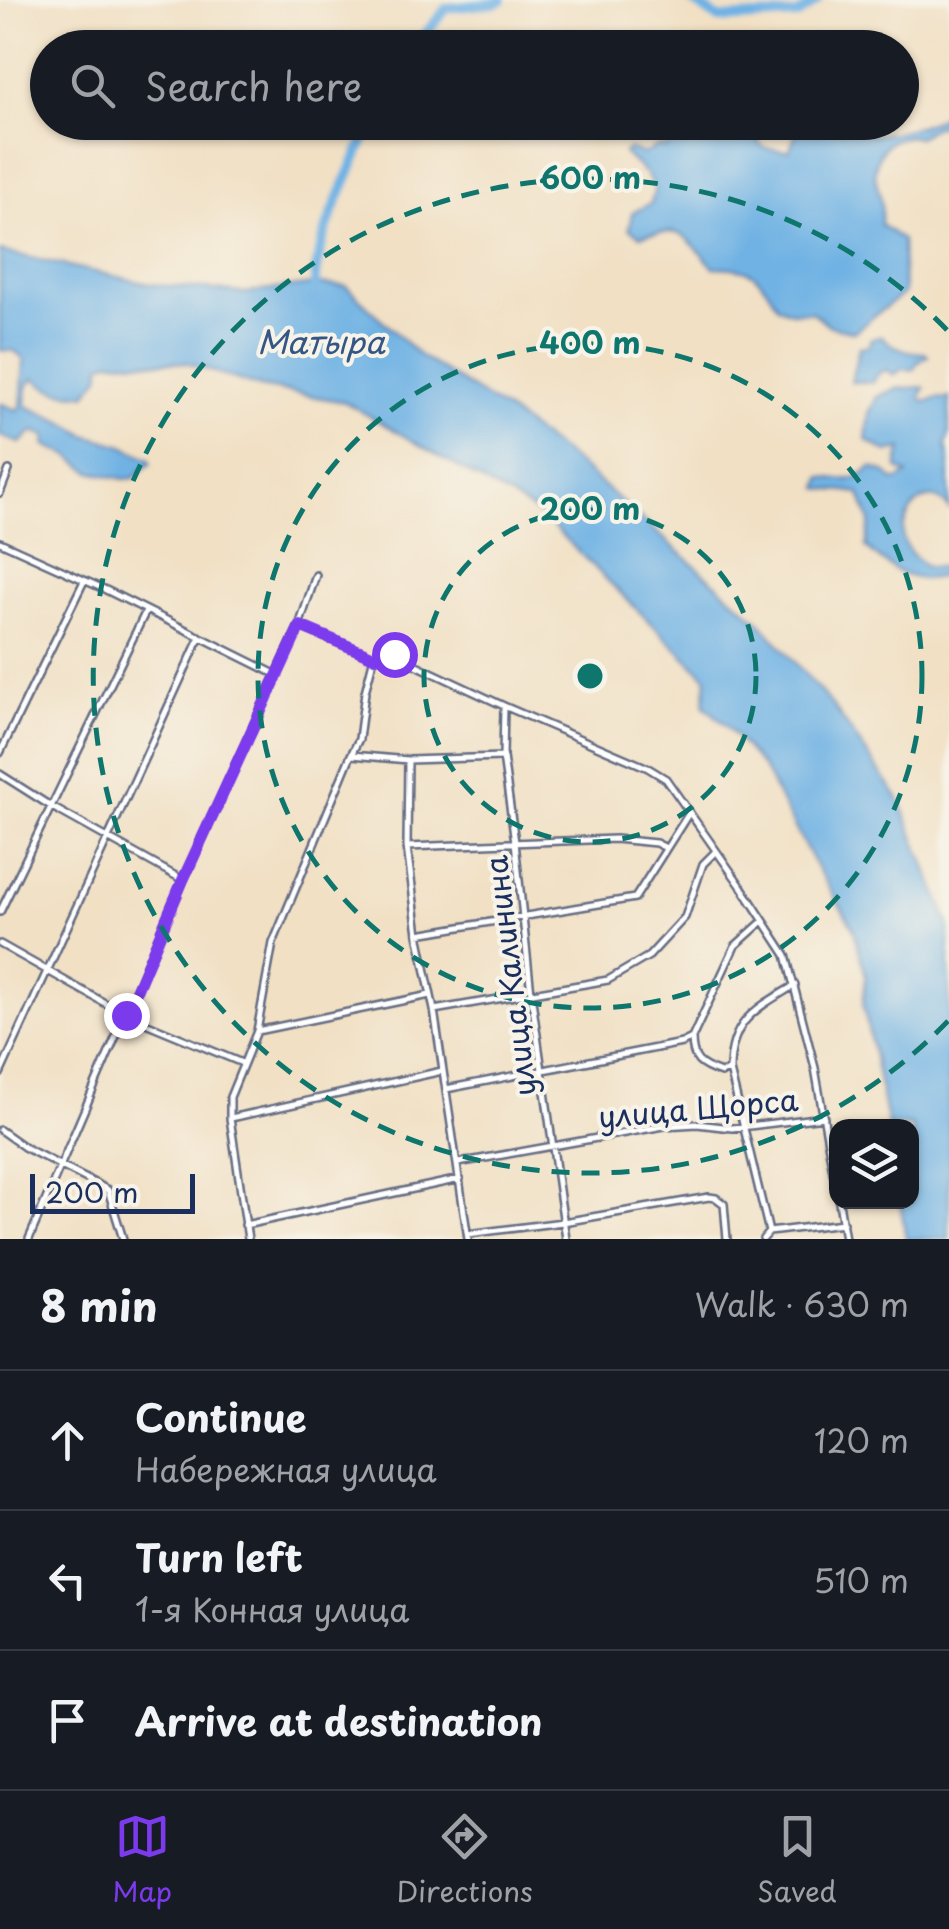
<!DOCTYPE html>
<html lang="en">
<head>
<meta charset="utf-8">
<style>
	body { margin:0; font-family:"Playpen Sans",sans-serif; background:#20242c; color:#f1f3f6 }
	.controls { position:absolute; right:30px; bottom:30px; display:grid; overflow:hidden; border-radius:20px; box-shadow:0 2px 8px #0004 }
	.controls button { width:90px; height:90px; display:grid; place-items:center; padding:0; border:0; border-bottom:2px solid #363941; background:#171b24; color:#f1f3f6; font:50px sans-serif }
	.scale { position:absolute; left:30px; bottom:25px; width:165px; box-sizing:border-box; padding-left:10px; border:5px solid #1b2f5e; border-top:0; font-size:28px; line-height:35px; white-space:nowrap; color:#1b2f5e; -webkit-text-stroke:8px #f7f3e8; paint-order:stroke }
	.stop { position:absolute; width:30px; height:30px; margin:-22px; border:8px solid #7c3aed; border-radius:50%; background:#fff }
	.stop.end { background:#7c3aed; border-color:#fff; box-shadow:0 2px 10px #0008 }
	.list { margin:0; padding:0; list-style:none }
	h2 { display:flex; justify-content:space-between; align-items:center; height:130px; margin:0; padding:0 40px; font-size:42px }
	h2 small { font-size:32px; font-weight:400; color:#9ea1a6 }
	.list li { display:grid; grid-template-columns:65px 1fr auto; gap:30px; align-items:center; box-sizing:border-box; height:140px; padding:0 40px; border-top:2px solid #363941 }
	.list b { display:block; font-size:38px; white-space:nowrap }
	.list p { margin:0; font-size:32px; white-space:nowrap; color:#9ea1a6 }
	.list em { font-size:32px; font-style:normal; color:#9ea1a6 }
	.icon { flex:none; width:55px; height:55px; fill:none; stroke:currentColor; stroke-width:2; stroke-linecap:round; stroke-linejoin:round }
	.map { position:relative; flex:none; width:949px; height:1239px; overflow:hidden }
	.search { position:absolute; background:#171b24; box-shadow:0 2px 8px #0004; left:30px; right:30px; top:30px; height:110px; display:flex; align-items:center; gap:25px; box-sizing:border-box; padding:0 35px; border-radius:55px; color:#9ea1a6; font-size:38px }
	.sheet { height:550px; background:#171b24 }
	nav { display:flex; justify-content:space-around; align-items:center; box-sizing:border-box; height:140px; border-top:2px solid #363941; background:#171b24; font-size:28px; color:#9ea1a6 }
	nav a { display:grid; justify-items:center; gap:5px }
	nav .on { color:#7c3aed }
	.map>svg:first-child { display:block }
	.water { fill:#6fb2e4; stroke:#4570a1; stroke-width:2.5 }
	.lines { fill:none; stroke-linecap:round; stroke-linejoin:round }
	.river { stroke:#6fb2e4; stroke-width:10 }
	.minor-casing { stroke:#666d82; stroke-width:10 }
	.minor { stroke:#fff; stroke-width:5 }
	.route { stroke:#7c3aed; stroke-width:12 }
	.ring { fill:none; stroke:#0f766e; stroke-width:5; stroke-dasharray:18 12 }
	.labels { text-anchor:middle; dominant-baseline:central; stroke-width:8; stroke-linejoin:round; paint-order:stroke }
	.street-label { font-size:30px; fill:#1b2f5e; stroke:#f7f3e8 }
	.water-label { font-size:32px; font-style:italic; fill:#345686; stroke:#f7f3e8 }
	.centre { fill:#0f766e; stroke:#f7f3e8; stroke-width:5 }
	.ring-label { font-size:30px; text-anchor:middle; font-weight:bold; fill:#0f766e; stroke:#f7f3e8; stroke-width:8; stroke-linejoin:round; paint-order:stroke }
</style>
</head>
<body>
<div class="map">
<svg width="949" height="1239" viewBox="0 0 949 1239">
	<rect width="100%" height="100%" fill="#f7f3e8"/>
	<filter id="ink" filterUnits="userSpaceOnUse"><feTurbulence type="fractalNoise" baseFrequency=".01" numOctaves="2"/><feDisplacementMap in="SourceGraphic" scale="20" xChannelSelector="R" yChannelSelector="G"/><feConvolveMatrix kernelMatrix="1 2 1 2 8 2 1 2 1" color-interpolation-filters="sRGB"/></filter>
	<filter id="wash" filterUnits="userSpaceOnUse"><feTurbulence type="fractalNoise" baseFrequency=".0048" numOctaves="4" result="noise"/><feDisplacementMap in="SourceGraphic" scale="40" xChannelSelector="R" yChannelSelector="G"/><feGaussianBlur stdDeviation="2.25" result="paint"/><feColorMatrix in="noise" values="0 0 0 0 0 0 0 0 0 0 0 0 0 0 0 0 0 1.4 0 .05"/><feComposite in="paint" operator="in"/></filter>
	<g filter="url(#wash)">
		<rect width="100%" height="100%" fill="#f1e0c4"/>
		<path class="water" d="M949 114V126H935L919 137C894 134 879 144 875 170 874 180 880 191 881 201 882 209 881 218 881 225L902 240 904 293 854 332 830 326 812 312H792L778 307C758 274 755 268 714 267 681 235 689 226 640 236L629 229 632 213 651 203 655 188 646 174 624 153 629 149 643 154 659 146 667 148 672 135 663 123H758V125L752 127 757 129 759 143 765 148 789 151 800 123H853C857 126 862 131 867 133 884 140 932 122 949 114Z
			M0 251 150 284 245 293 314 284 346 286 419 355 510 413 578 464 759 621 833 706 899 799 949 924V1239H906L900 1202H912V1126H888L863 1004 866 976 853 927 814 863 763 768 725 724 704 706 707 678 541 515 345 402 260 387 187 363 109 361 102 365 100 377 86 394C65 394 50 392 34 378 24 386 27 395 26 406L63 422 86 435 123 446 150 459 151 464 144 468 134 478 124 479 91 472 68 455 45 445 46 436 33 431 20 443 0 436V403L17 410 21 406 24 359 15 351 0 350Z
			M882 336C892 348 911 353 925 353L928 356 916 364 914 370 902 369 894 375 886 370 878 374 873 382H851L859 347 869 346 870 340Z
			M922 387 925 388 920 397 924 402 938 398 946 399 949 397V433L946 446 949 459V509C930 481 902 511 903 535 904 549 917 559 926 567H941L949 570V574C913 587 892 571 866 547L870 522 860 494C846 489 833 492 819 488L822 477C843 479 856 485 871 467L887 473 893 480H898L908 474 898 469V461L902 449 887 452 866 440 869 413 877 397 895 389Z"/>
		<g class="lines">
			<path class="river" d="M691 0 719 19 798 15 818 0
				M413 48 447 8 494 3 502 0
				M315 295C311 245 352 170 372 122"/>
		</g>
	</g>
	<g filter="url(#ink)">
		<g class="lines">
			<g class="minor-casing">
				<path id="minor" d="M0 493 9 470
					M0 542 106 590 277 675
					M299 626 374 657 393 654 504 706 648 768 666 779 741 886 786 955 815 1068 836 1189
					M504 706 503 757 515 842 531 993 566 1239
					M0 753 84 581
					M352 755 408 760 503 757
					M408 760 407 847 418 934 434 1010 468 1239
					M0 774 52 807 183 880
					M407 847 615 839 656 843 666 848
					M0 912 146 611
					M418 934 635 898 689 813
					M0 944 126 1015 242 1063
					M434 1010 608 980 649 956 685 917 703 864 716 851
					M257 1031 430 995
					M692 1038C692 1061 700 1066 721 1073L730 1070
					M0 1074 200 637
					M446 1089 682 1043 692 1038 735 946 763 921
					M231 1118 442 1071
					M0 1130 24 1147 108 1190 123 1239
					M458 1163 664 1126 697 1124 732 1128 824 1117
					M839 1202 845 1239
					M245 1225 460 1179
					M769 1232 843 1223
					M468 1234 563 1222 709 1197 716 1198 724 1204 727 1239
					M29 1239 183 880 299 626 316 575
					M248 1239 230 1118V1097L257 1031 273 943 351 755 359 739 365 692 374 657
					M763 1239 769 1232 730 1070C730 1019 758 1008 795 985"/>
			</g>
			<use href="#minor" class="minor"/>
		</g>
	</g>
	<g class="lines" filter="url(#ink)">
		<path class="route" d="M126 1015 183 880 300 626 374 657 394 654"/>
	</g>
	<g class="ring">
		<circle cx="590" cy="676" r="166"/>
		<circle cx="590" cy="676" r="332"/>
		<path d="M948 1021A497 497 0 1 1 948 331"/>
	</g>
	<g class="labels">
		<g class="street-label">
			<text transform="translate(509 976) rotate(-97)">улица Калинина</text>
			<text transform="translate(698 1107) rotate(-5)">улица Щорса</text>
		</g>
		<g class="water-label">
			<text x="321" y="341">Матыра</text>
		</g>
	</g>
	<circle cx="590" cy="676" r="15" class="centre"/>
	<g class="ring-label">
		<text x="590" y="189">600 m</text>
		<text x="590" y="354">400 m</text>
		<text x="590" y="520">200 m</text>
	</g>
</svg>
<div class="controls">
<button><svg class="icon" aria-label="layers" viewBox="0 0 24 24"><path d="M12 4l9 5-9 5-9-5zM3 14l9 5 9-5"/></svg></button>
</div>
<div class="scale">200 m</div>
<div class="stop" style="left:394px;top:654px"></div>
<div class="stop end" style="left:126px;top:1015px"></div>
<div class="search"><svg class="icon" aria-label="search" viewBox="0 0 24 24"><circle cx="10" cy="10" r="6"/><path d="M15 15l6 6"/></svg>Search here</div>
</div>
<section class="sheet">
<h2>8 min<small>Walk · 630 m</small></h2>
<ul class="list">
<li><svg class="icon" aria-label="ahead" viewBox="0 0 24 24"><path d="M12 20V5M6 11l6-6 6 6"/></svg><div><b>Continue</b><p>Набережная улица</p></div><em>120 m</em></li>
<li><svg class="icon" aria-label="left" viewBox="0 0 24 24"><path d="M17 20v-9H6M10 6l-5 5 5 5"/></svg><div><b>Turn left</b><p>1-я Конная улица</p></div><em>510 m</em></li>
<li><svg class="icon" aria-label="arrive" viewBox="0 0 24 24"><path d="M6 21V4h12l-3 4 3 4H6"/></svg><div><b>Arrive at destination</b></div></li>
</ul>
</section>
<nav>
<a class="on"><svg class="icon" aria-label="map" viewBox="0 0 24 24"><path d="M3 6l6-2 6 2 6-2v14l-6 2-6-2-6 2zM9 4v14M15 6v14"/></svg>Map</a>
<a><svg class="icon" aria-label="directions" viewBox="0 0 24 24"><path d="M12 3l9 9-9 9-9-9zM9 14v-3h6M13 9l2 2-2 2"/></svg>Directions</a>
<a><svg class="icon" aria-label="saved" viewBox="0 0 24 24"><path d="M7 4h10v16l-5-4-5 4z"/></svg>Saved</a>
</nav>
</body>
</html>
